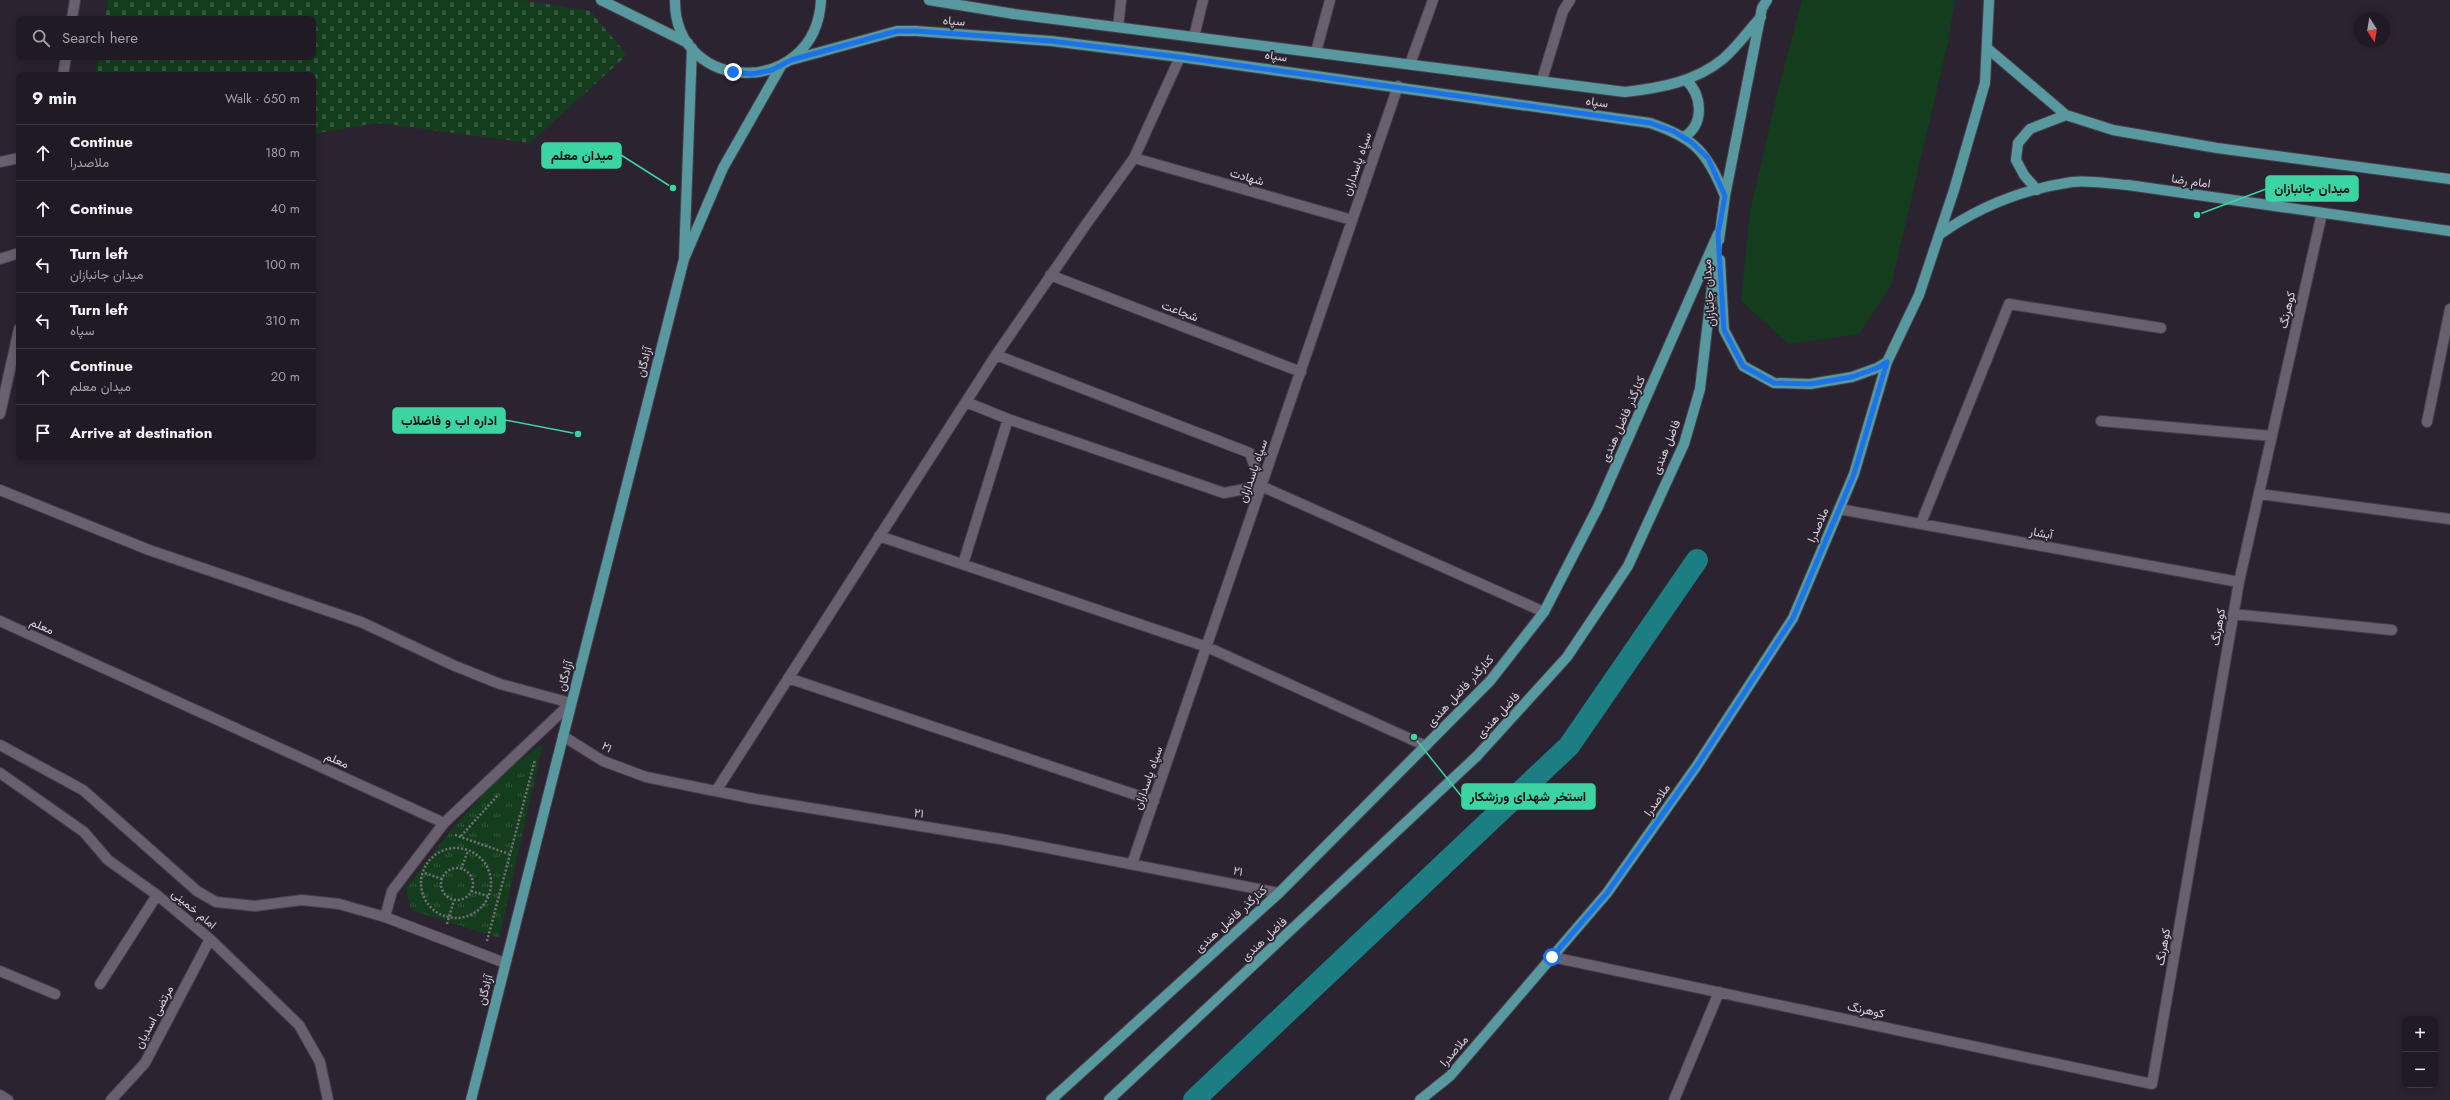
<!DOCTYPE html>
<html lang="en">
<head>
<meta charset="utf-8">
<style>
	body { margin:0; font-family:Jost,Vazirmatn,sans-serif; background:#28232c; color:#f1f3f6 }
	.controls { position:absolute; right:12px; bottom:12px; display:grid; overflow:hidden; border-radius:8px; box-shadow:0 2px 10px #0003 }
	.controls button { width:36px; height:36px; display:grid; place-items:center; padding:0; border:0; border-bottom:1px solid #3d3841; background:#201a24; color:#f1f3f6; font:20px sans-serif }
	.compass { position:absolute; left:2354px; top:12px; width:36px; height:36px; border-radius:50%; background:#201a24; box-shadow:0 2px 10px #0003; rotate:168deg }
	.stop { position:absolute; width:12px; height:12px; margin:-9px; border:3px solid #1a73e8; border-radius:50%; background:#fff }
	.stop.end { background:#1a73e8; border-color:#fff; box-shadow:0 1px 4px #0008 }
	.list { margin:0; padding:0; list-style:none }
	h2 { display:flex; justify-content:space-between; align-items:center; height:52px; margin:0; padding:0 16px; font-size:17px }
	h2 small { font-size:13px; font-weight:400; color:#a2a1a6 }
	.list li { display:grid; grid-template-columns:26px 1fr auto; gap:12px; align-items:center; box-sizing:border-box; height:56px; padding:0 16px; border-top:1px solid #3d3841 }
	.list b { display:block; font-size:15px; white-space:nowrap }
	.list p { margin:0; font-size:13px; white-space:nowrap; color:#a2a1a6 }
	.list em { font-size:13px; font-style:normal; color:#a2a1a6 }
	.icon { flex:none; width:22px; height:22px; fill:none; stroke:currentColor; stroke-width:2; stroke-linecap:round; stroke-linejoin:round }
	.map { position:relative; flex:none; width:2450px; height:1100px; overflow:hidden }
	.search { position:absolute; background:#201a24; box-shadow:0 2px 10px #0003; left:16px; top:16px; width:300px; height:44px; display:flex; align-items:center; gap:10px; box-sizing:border-box; padding:0 14px; border-radius:8px; color:#a2a1a6; font-size:15px }
	.panel { position:absolute; background:#201a24; box-shadow:0 2px 10px #0003; left:16px; top:72px; width:300px; height:388px; border-radius:8px }
	.map>svg:first-child { display:block }
	.grass { fill:#143d1e }
	.cemetery { fill:url(#cemetery-stones) }
	.park { fill:url(#park-tufts) }
	.lines { fill:none; stroke-linecap:round; stroke-linejoin:round }
	.canal { stroke:#1c7d82; stroke-width:22 }
	.minor-casing { stroke:#46404b; stroke-width:12 }
	.major-casing { stroke:#46404b; stroke-width:12 }
	.path { stroke:#76707b; stroke-width:2.5; stroke-dasharray:2 2; stroke-linecap:butt }
	.minor { stroke:#69606f; stroke-width:10 }
	.major { stroke:#5899a0; stroke-width:10 }
	.route { stroke:#1a73e8; stroke-width:5 }
	.labels { text-anchor:middle; dominant-baseline:central; stroke-width:3.5; stroke-linejoin:round; paint-order:stroke }
	.street-label { font-size:12px; fill:#d8d3dc; stroke:#2b2330 }
	.leader { fill:none; stroke:#3dd4a3; stroke-width:1.5 }
	.callout-dot { fill:#3dd4a3; stroke:#2b2330; stroke-width:1.5 }
	.callout { fill:#3dd4a3; stroke:#3dd4a3; stroke-width:1.5 }
	.callout-label { font-size:13px; text-anchor:middle; font-weight:bold; fill:#111 }
</style>
</head>
<body>
<div class="map">
<svg width="2450" height="1100" viewBox="0 0 2450 1100">
	<defs>
		<pattern id="cemetery-stones" width="16" height="16" patternUnits="userSpaceOnUse"><rect width="16" height="16" fill="#143d1e"/><path d="M2 7V4a2 2 0 0 1 4 0v3zM10 15v-3a2 2 0 0 1 4 0v3z" fill="#35583e"/></pattern>
		<pattern id="park-tufts" width="24" height="20" patternUnits="userSpaceOnUse"><rect width="24" height="20" fill="#143d1e"/><path d="M3 7l-1-3M5 7V3M7 7l1-3M15 17l-1-3M17 17v-4M19 17l1-3" fill="none" stroke="#35583e"/></pattern>
	</defs>
	<rect width="100%" height="100%" fill="#2b2330"/>
	<path class="grass" d="M1802 0H1955L1948 42 1891 286 1859 334 1789 344 1741 301 1750 212 1777 94Z"/>
	<path class="cemetery" d="M108 0H521L590 11 627 55 530 143 378 123 318 133 313 136V75H95L98 57H313V19H105Z"/>
	<path class="park" d="M543 744 499 938 411 910 406 888C447 836 486 781 543 744Z"/>
	<g class="lines">
		<path class="canal" d="M1194 1100 1569 746 1697 560"/>
		<g class="minor-casing">
			<path id="minor" d="M72 19 75 0
				M1118 27 1121 0
				M1194 37 1203 0
				M1316 52 1330 0
				M1410 64 1433 0
				M63 75 66 57
				M1542 80 1563 11 1570 0
				M1134 158 1352 220
				M0 162 19 158
				M0 259 19 253
				M1050 275 1301 372
				M996 355 1250 453 1261 486
				M966 402 1008 419 1224 493 1261 486 1544 612
				M0 414 19 329
				M2101 421 2272 436
				M2427 422 2450 309
				M0 490 149 550 361 622 455 666 500 684 571 703
				M2259 494 2450 519
				M1839 509 2239 582
				M1921 523 2009 304 2161 328
				M879 536 1207 647 1426 746
				M963 564 1008 419
				M2233 614 2392 630
				M0 621 444 823 392 891 385 917 505 963
				M788 678 1154 801
				M563 736 603 761 646 777 755 799 1006 840 1279 893
				M0 745 83 790 197 891 216 902 255 906 302 900 339 904 385 917
				M0 773 84 832 108 860 157 895 210 939 299 1025 320 1062 328 1100
				M716 791 996 355 1087 223 1134 158 1180 57
				M444 823 571 703
				M1132 864 1398 86
				M1552 957 2152 1084 2239 582 2322 213
				M0 971 55 994
				M100 984 157 895
				M0 1095 8 1100
				M111 1100 145 1063 210 939
				M1674 1100 1719 992"/>
		</g>
		<g class="major-casing">
			<path id="major" d="M601 0 688 43
				M675 0C674 95 816 99 821 0
				M929 0 1014 14 1625 92C1660 88 1695 82 1723 59 1737 47 1748 31 1761 17
				M692 48 684 259 723 168 781 66
				M1987 48 2066 115 2113 130 2217 148 2450 179
				M791 60 897 31H916L1051 41 1180 57 1650 123C1695 138 1707 152 1725 196
				M1684 137C1705 124 1702 95 1686 80
				M2037 190 2024 175 2016 160 2018 143 2030 129 2066 115
				M1939 235C1978 207 2024 189 2072 182 2089 180 2110 184 2128 185L2450 231
				M1719 240 1725 196 1762 8 1767 0
				M1720 260 1724 330 1743 366 1774 383 1810 384 1852 377 1877 368 1887 362 1919 295 1954 190 1985 83 1989 0
				M471 1100 684 259
				M1051 1100 1279 893 1490 681 1544 612 1598 507 1718 234
				M1109 1100 1477 756 1567 657 1628 566 1684 444 1700 389 1717 244
				M1420 1100 1450 1076 1607 893 1696 767 1793 618 1854 474 1887 362"/>
		</g>
		<path class="path" d="M455 835 509 854
			M461 836 499 794
			M421 883a35 35 0 1 1 70 0a35 35 0 1 1-70 0Z
			M441 884a16 16 0 1 1 32 0a16 16 0 1 1-32 0Z
			M461 869 468 851
			M425 873 442 879
			M471 891 488 896
			M447 924 454 900
			M487 941 535 760"/>
		<use href="#minor" class="minor"/>
		<use href="#major" class="major"/>
	</g>
	<g class="lines">
		<path class="route" d="M733 72 752 74 772 70 791 60 897 31H916L1051 41 1180 57 1650 123 1673 131 1691 142 1708 158 1725 196 1718 234 1724 330 1743 366 1774 383 1810 384 1852 377 1877 368 1887 362 1854 474 1793 618 1696 767 1607 893 1552 957"/>
	</g>
	<g class="labels">
		<g class="street-label">
			<text transform="translate(954 21) rotate(4)">سپاه</text>
			<text transform="translate(1276 56) rotate(8)">سپاه</text>
			<text transform="translate(1597 102) rotate(8)">سپاه</text>
			<text transform="translate(1357 164) rotate(-71)">سپاه پاسداران</text>
			<text transform="translate(1247 177) rotate(16)">شهادت</text>
			<text transform="translate(2191 181) rotate(8)">امام رضا</text>
			<text transform="translate(1709 293) rotate(-94)">میدان جانبازان</text>
			<text transform="translate(2287 310) rotate(-77)">کوهرنگ</text>
			<text transform="translate(1180 311) rotate(21)">شجاعت</text>
			<text transform="translate(644 362) rotate(-76)">آزادگان</text>
			<text transform="translate(1623 419) rotate(-66)">کنارگذر فاضل هندی</text>
			<text transform="translate(1666 447) rotate(-68)">فاضل هندی</text>
			<text transform="translate(1253 471) rotate(-71)">سپاه پاسداران</text>
			<text transform="translate(1818 525) rotate(-67)">ملاصدرا</text>
			<text transform="translate(2041 533) rotate(10)">آبشار</text>
			<text transform="translate(42 626) rotate(24)">معلم</text>
			<text transform="translate(2218 627) rotate(-80)">کوهرنگ</text>
			<text transform="translate(565 676) rotate(-76)">آزادگان</text>
			<text transform="translate(1460 691) rotate(-47)">کنارگذر فاضل هندی</text>
			<text transform="translate(1498 715) rotate(-47)">فاضل هندی</text>
			<text transform="translate(607 747) rotate(28)">۲۱</text>
			<text transform="translate(337 760) rotate(24)">معلم</text>
			<text transform="translate(1148 778) rotate(-71)">سپاه پاسداران</text>
			<text transform="translate(1657 800) rotate(-55)">ملاصدرا</text>
			<text transform="translate(919 813) rotate(9)">۲۱</text>
			<text transform="translate(1238 871) rotate(12)">۲۱</text>
			<text transform="translate(194 909) rotate(40)">امام خمینی</text>
			<text transform="translate(1231 919) rotate(-42)">کنارگذر فاضل هندی</text>
			<text transform="translate(1264 939) rotate(-43)">فاضل هندی</text>
			<text transform="translate(2163 947) rotate(-80)">کوهرنگ</text>
			<text transform="translate(485 990) rotate(-76)">آزادگان</text>
			<text transform="translate(1866 1010) rotate(12)">کوهرنگ</text>
			<text transform="translate(154 1017) rotate(-62)">مرتضی اسدیان</text>
			<text transform="translate(1454 1051) rotate(-49)">ملاصدرا</text>
		</g>
	</g>
	<path class="leader" d="M673 188L621 155M2197 215L2266 189M578 434L505 420M1414 737L1462 797"/>
	<g class="callout-dot">
		<circle cx="673" cy="188" r="4"/>
		<circle cx="2197" cy="215" r="4"/>
		<circle cx="578" cy="434" r="4"/>
		<circle cx="1414" cy="737" r="4"/>
	</g>
	<g class="callout">
		<rect x="542" y="143" width="79" height="25" rx="4"/>
		<rect x="2266" y="176" width="92" height="25" rx="4"/>
		<rect x="393" y="408" width="112" height="25" rx="4"/>
		<rect x="1462" y="784" width="133" height="25" rx="4"/>
	</g>
	<g class="callout-label">
		<text x="582" y="160">میدان معلم</text>
		<text x="2312" y="193">میدان جانبازان</text>
		<text x="449" y="425">اداره اب و فاضلاب</text>
		<text x="1528" y="801">استخر شهدای ورزشکار</text>
	</g>
</svg>
<div class="controls">
<button>+</button>
<button>−</button>
</div>
<svg class="compass" viewBox="-18 -18 36 36"><path d="M0-13l5 13h-10z" fill="#e53935"/><path d="M0 13l5-13h-10z" fill="#a2a1a6"/></svg>
<div class="stop" style="left:1552px;top:957px"></div>
<div class="stop end" style="left:733px;top:72px"></div>
<div class="search"><svg class="icon" aria-label="search" viewBox="0 0 24 24"><circle cx="10" cy="10" r="6"/><path d="M15 15l6 6"/></svg>Search here</div>
<section class="panel">
<h2>9 min<small>Walk · 650 m</small></h2>
<ul class="list">
<li><svg class="icon" aria-label="ahead" viewBox="0 0 24 24"><path d="M12 20V5M6 11l6-6 6 6"/></svg><div><b>Continue</b><p>ملاصدرا</p></div><em>180 m</em></li>
<li><svg class="icon" aria-label="ahead" viewBox="0 0 24 24"><path d="M12 20V5M6 11l6-6 6 6"/></svg><div><b>Continue</b></div><em>40 m</em></li>
<li><svg class="icon" aria-label="left" viewBox="0 0 24 24"><path d="M17 20v-9H6M10 6l-5 5 5 5"/></svg><div><b>Turn left</b><p>میدان جانبازان</p></div><em>100 m</em></li>
<li><svg class="icon" aria-label="left" viewBox="0 0 24 24"><path d="M17 20v-9H6M10 6l-5 5 5 5"/></svg><div><b>Turn left</b><p>سپاه</p></div><em>310 m</em></li>
<li><svg class="icon" aria-label="ahead" viewBox="0 0 24 24"><path d="M12 20V5M6 11l6-6 6 6"/></svg><div><b>Continue</b><p>میدان معلم</p></div><em>20 m</em></li>
<li><svg class="icon" aria-label="arrive" viewBox="0 0 24 24"><path d="M6 21V4h12l-3 4 3 4H6"/></svg><div><b>Arrive at destination</b></div></li>
</ul>
</section>
</div>
</body>
</html>
